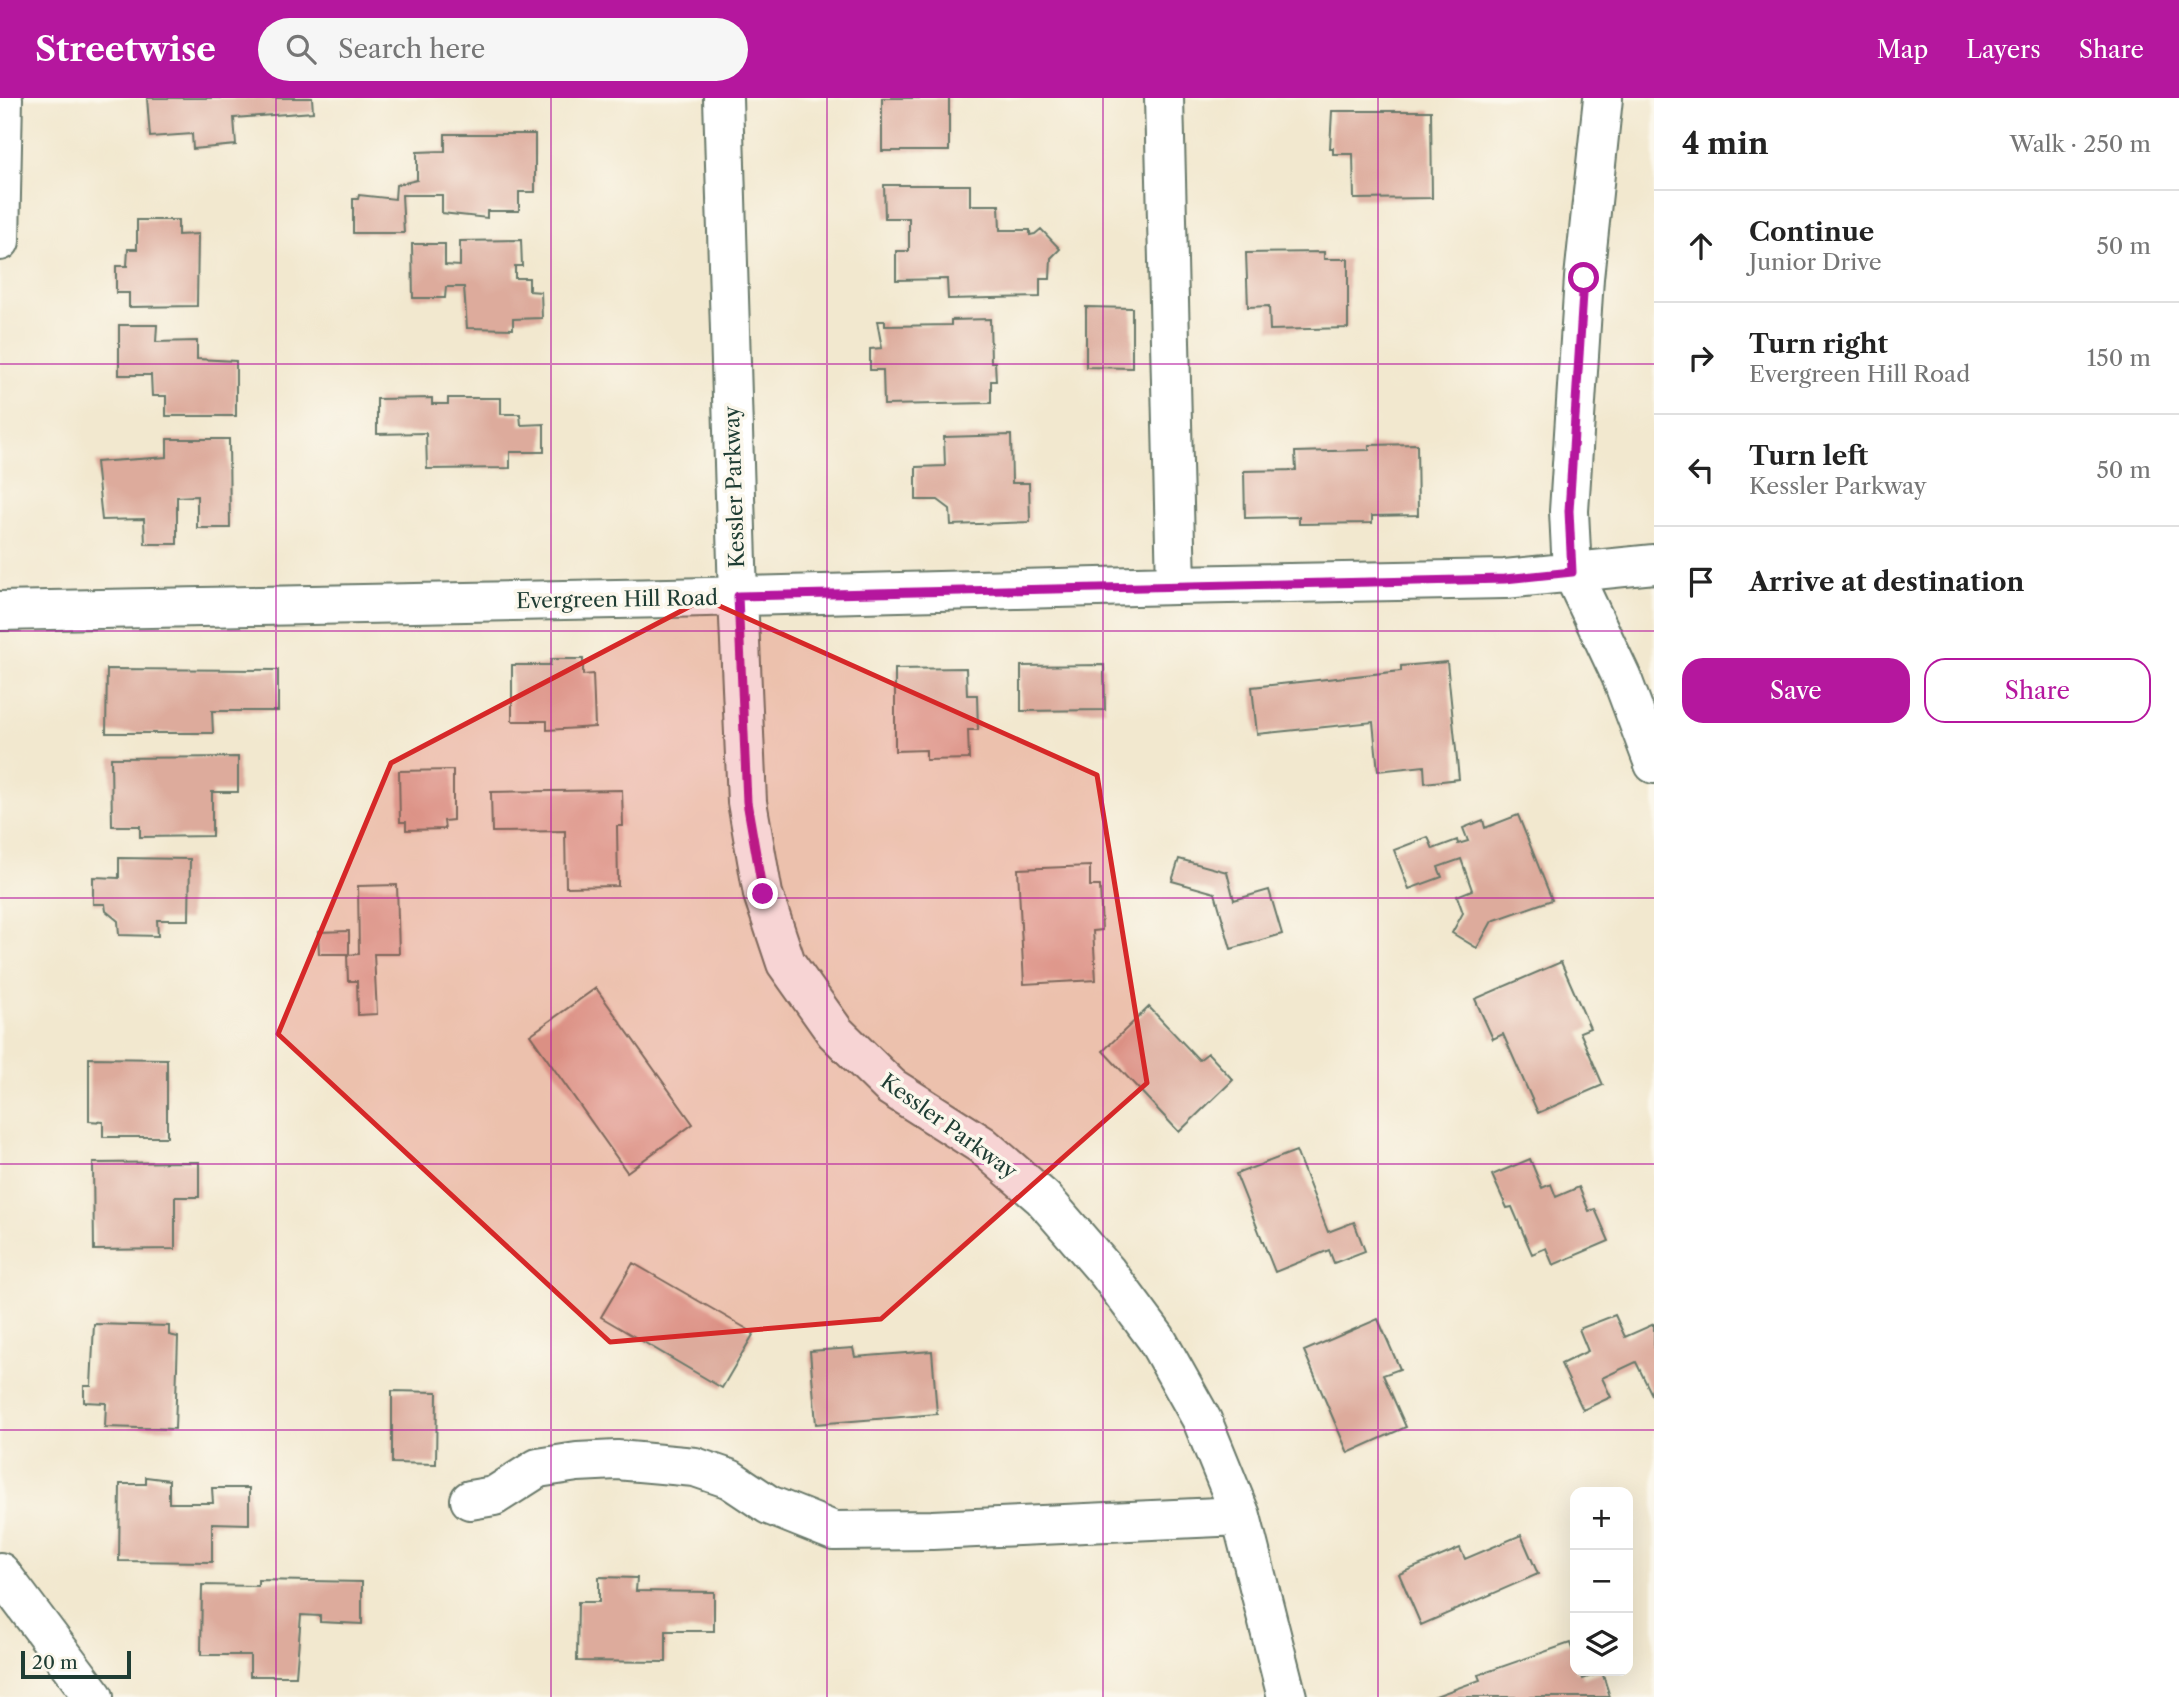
<!DOCTYPE html>
<html lang="en">
<head>
<meta charset="utf-8">
<style>
	body { margin:0; font-family:"Libre Caslon Text",serif; background:#f6f6f6; color:#222 }
	.controls { position:absolute; right:21px; bottom:21px; display:grid; overflow:hidden; border-radius:14px; box-shadow:0 7px 28px #0002 }
	.controls button { width:63px; height:63px; display:grid; place-items:center; padding:0; border:0; border-bottom:2px solid #e0e0e0; background:#fff; color:#222; font:35px sans-serif }
	.scale { position:absolute; left:21px; bottom:18px; width:110px; box-sizing:border-box; padding-left:7px; border:4px solid #1f3d34; border-top:0; font-size:19px; line-height:24px; white-space:nowrap; color:#1f3d34; -webkit-text-stroke:5px #fbf7ec; paint-order:stroke }
	.stop { position:absolute; width:21px; height:21px; margin:-16px; border:5px solid #b5179e; border-radius:50%; background:#fff }
	.stop.end { background:#b5179e; border-color:#fff; box-shadow:0 2px 7px #0008 }
	.list { margin:0; padding:0; list-style:none }
	h2 { display:flex; justify-content:space-between; align-items:center; height:91px; margin:0; padding:0 28px; font-size:30px }
	h2 small { font-size:23px; font-weight:400; color:#767676 }
	.list li { display:grid; grid-template-columns:46px 1fr auto; gap:21px; align-items:center; box-sizing:border-box; height:112px; padding:0 28px; border-top:2px solid #e0e0e0 }
	.list b { display:block; font-size:26px; white-space:nowrap }
	.list p { margin:0; font-size:23px; white-space:nowrap; color:#767676 }
	.list em { font-size:23px; font-style:normal; color:#767676 }
	.actions { display:flex; gap:14px; padding:21px 28px }
	.actions a { flex:1; padding:16px 0; border:2px solid #b5179e; border-radius:21px; text-align:center; font-size:24px; color:#b5179e }
	.actions .main { background:#b5179e; color:#fff }
	.icon { flex:none; width:38px; height:38px; fill:none; stroke:currentColor; stroke-width:2; stroke-linecap:round; stroke-linejoin:round }
	.map { position:relative; flex:none; width:1654px; height:1599px; overflow:hidden }
	header { display:flex; align-items:center; gap:42px; box-sizing:border-box; height:98px; padding:0 35px; background:#b5179e; color:#fff }
	header strong { font-size:33px }
	nav { display:flex; gap:38px; margin-inline-start:auto; font-size:24px }
	.search { width:490px; height:63px; background:#f6f6f6; display:flex; align-items:center; gap:18px; box-sizing:border-box; padding:0 24px; border-radius:38px; color:#767676; font-size:26px }
	main { display:flex }
	aside { flex:1; background:#fff }
	.map>svg:first-child { display:block }
	.building { fill:#ddab9c }
	.lines { fill:none; stroke-linecap:round; stroke-linejoin:round }
	.minor-casing { stroke:#69796a; stroke-width:42 }
	.minor { stroke:#fff; stroke-width:38 }
	.route { stroke:#b5179e; stroke-width:9 }
	.marked { fill:#d62828; fill-opacity:0.2; stroke:#d62828; stroke-width:5; stroke-linejoin:round }
	.grid { fill:none; stroke:#b5179e; stroke-width:2; stroke-opacity:0.55 }
	.labels { text-anchor:middle; dominant-baseline:central; stroke-width:7; stroke-linejoin:round; paint-order:stroke }
	.street-label { font-size:21px; fill:#1f3d34; stroke:#fbf7ec }
</style>
</head>
<body>
<header>
<strong>Streetwise</strong>
<div class="search"><svg class="icon" aria-label="search" viewBox="0 0 24 24"><circle cx="10" cy="10" r="6"/><path d="M15 15l6 6"/></svg>Search here</div>
<nav><a>Map</a><a>Layers</a><a>Share</a></nav>
</header>
<main>
<div class="map">
<svg width="1654" height="1599" viewBox="0 0 1654 1599">
	<rect width="100%" height="100%" fill="#fbf7ec"/>
	<filter id="ink" filterUnits="userSpaceOnUse"><feTurbulence type="fractalNoise" baseFrequency=".0143" numOctaves="2"/><feDisplacementMap in="SourceGraphic" scale="14" xChannelSelector="R" yChannelSelector="G"/><feConvolveMatrix kernelMatrix="1 2 1 2 8 2 1 2 1" color-interpolation-filters="sRGB"/></filter>
	<filter id="wash" filterUnits="userSpaceOnUse"><feTurbulence type="fractalNoise" baseFrequency=".00686" numOctaves="4" result="noise"/><feDisplacementMap in="SourceGraphic" scale="28" xChannelSelector="R" yChannelSelector="G"/><feGaussianBlur stdDeviation="1.57" result="paint"/><feColorMatrix in="noise" values="0 0 0 0 0 0 0 0 0 0 0 0 0 0 0 0 0 1.4 0 .05"/><feComposite in="paint" operator="in"/></filter>
	<g filter="url(#wash)">
		<rect width="100%" height="100%" fill="#f2e8cf"/>
		<g id="blocks">
			<path class="building" d="M147 0H312L313 14 234 20 236 47 193 51 192 36 150 39Z
				M882 0H949V53H882Z
				M1332 13H1431L1432 100 1354 101 1353 56H1333V50H1330Z
				M445 36H535V94H519V113H487V120L442 115V97H402L404 135H353V101H358L359 97 395 101 396 87 417 82V54L445 53Z
				M884 87H970V107H999L1000 132H1030V137L1035 136 1041 131 1060 151 1051 160 1050 181H1040V199L948 201 947 181 896 182V153H909V120H885Z
				M137 122H178V137L198 136 197 208 129 209V195H116V168H127L128 151H137Z
				M521 142 522 168H515V180H529V193L541 194 542 220 513 221V231L467 230 464 189H446L445 200H413L412 146H445V167L460 168V143Z
				M1324 154V161H1348V230L1270 232 1269 208 1248 209 1246 155Z
				M1086 209 1132 210V270L1086 269Z
				M990 221 991 264H995L996 283H991V305L884 307 883 272H870V251L882 250 877 223H885V228L951 227V222Z
				M119 227H157L156 244 197 243V261L236 263V318H166V298H152L151 277H119Z
				M432 300V306H448V300H501V316H520L521 327 544 326V354H510V370L427 371 426 335 377 336V301Z
				M1011 337 1012 385H1029L1030 424 951 427 950 411 938 402H916V369L945 368 944 339Z
				M167 341H229L230 430H197V398L177 399V446H145L144 421 102 422 96 364 167 359Z
				M1417 346 1418 417 1372 418V425L1299 426V419L1245 420 1244 373 1296 372 1295 354 1369 352V347Z
				M551 561H583V577L593 576 595 629 547 632V623H512V567H550Z
				M1447 564 1459 681 1425 685 1424 668 1378 673 1373 624 1257 636 1252 589 1401 573V568Z
				M1104 567 1105 612 1021 613V568Z
				M966 570 967 597H977L978 632H968L969 661 926 662V652L895 653V571Z
				M107 571 278 572V613H212L213 635H106Z
				M238 659V694H212V738L140 739V728H112L111 660Z
				M453 672V722L444 723 445 731 406 732V724H400L399 673Z
				M622 692 623 728H617L618 788 566 789 565 733 492 734 491 694Z
				M1518 717 1552 802 1492 823 1477 850 1452 835 1463 815 1457 798 1472 792 1461 761 1438 769 1442 779 1409 791 1394 752 1428 739 1433 751 1457 742 1458 746 1468 743 1463 730 1483 722 1485 730Z
				M119 760 190 761 189 822H157L158 838 119 837 118 823 106 813 105 806H93V779L119 780Z
				M1179 761 1227 774 1234 802 1269 792 1282 836 1231 851 1215 795 1172 783Z
				M1090 768V788H1100L1102 832 1093 833 1096 882 1024 886 1018 771Z
				M397 787 399 856H374L377 916 358 917 357 883H348L347 857 359 856 358 788Z
				M349 833V856H319L318 834Z
				M1561 864 1590 930 1580 934 1603 987 1538 1015 1503 936 1493 941 1475 901Z
				M596 890 693 1026 627 1074 530 937Z
				M1149 909 1199 962 1208 955 1233 982 1179 1034 1103 953Z
				M89 960 167 961V1039H103V1024L89 1023Z
				M1296 1053 1328 1134 1354 1124 1365 1153 1334 1165 1329 1152 1275 1174 1236 1076Z
				M1530 1061 1542 1090 1551 1086 1556 1099 1579 1089 1589 1113 1595 1111 1609 1143 1553 1167 1546 1150 1532 1156 1512 1109 1507 1110 1492 1077Z
				M199 1064V1099H175V1151L94 1152 93 1065Z
				M633 1165 754 1235 722 1290 601 1219Z
				M1615 1217 1625 1239 1654 1226V1296L1652 1297 1636 1264 1602 1280 1611 1299 1583 1312 1561 1266 1588 1253 1579 1231Z
				M1378 1221 1400 1271 1383 1277 1406 1329 1348 1355 1304 1253Z
				M94 1226 169 1228V1237L178 1239 175 1331 105 1329 106 1305 84 1304V1288H91Z
				M853 1250 855 1259 932 1253 937 1316 816 1326 810 1253Z
				M392 1293 437 1294 436 1366 392 1365Z
				M146 1379 169 1382V1405H213L212 1390H249V1426L212 1425V1464L119 1463 120 1386H146Z
				M1521 1437 1538 1476 1421 1527 1399 1476 1460 1450 1465 1461Z
				M599 1479 637 1480 636 1493 714 1494V1533H666V1564L577 1563 578 1504H599Z
				M258 1482 362 1484V1526L320 1524V1518L301 1517 296 1578H250V1557H201L202 1487 258 1488Z
				M1570 1545 1575 1560V1573H1580L1583 1581 1602 1574 1610 1599H1433L1480 1582 1478 1577Z"/>
		</g>
	</g>
	<g filter="url(#ink)">
		<use href="#blocks" fill-opacity="0" stroke="#69796a" stroke-width="2"/>
		<g class="lines">
			<g class="minor-casing">
				<path id="minor" d="M723 0 738 498 747 704 763 796 786 865 835 934 891 989 982 1047 1043 1100 1107 1174 1156 1240 1202 1322 1241 1418 1287 1599
					M1164 0 1176 487
					M1603 0 1584 180 1569 413 1572 474 1621 578 1654 666
					M0 143 3 0
					M0 513 668 500 1176 487 1505 481 1654 466
					M470 1402 494 1398 538 1370 577 1364 617 1362 695 1369 730 1381 769 1407 834 1433 932 1432 1241 1418
					M0 1474 94 1599"/>
			</g>
			<use href="#minor" class="minor"/>
		</g>
	</g>
	<g class="lines" filter="url(#ink)">
		<path class="route" d="M763 796 747 704 738 498 1505 481 1572 474 1569 413 1584 180"/>
	</g>
	<path class="marked" d="M704 501 1097 677 1147 985 881 1221 610 1244 278 936 391 665Z"/>
	<path class="grid" d="M276 0V1599M551 0V1599M827 0V1599M1103 0V1599M1378 0V1599M0 266H1654M0 533H1654M0 800H1654M0 1066H1654M0 1332H1654"/>
	<g class="labels">
		<g class="street-label">
			<text transform="translate(734 389) rotate(-92)">Kessler Parkway</text>
			<text transform="translate(617 501) rotate(-1)">Evergreen Hill Road</text>
			<text transform="translate(949 1028) rotate(36)">Kessler Parkway</text>
		</g>
	</g>
</svg>
<div class="controls">
<button>+</button>
<button>−</button>
<button><svg class="icon" aria-label="layers" viewBox="0 0 24 24"><path d="M12 4l9 5-9 5-9-5zM3 14l9 5 9-5"/></svg></button>
</div>
<div class="scale">20 m</div>
<div class="stop" style="left:1584px;top:180px"></div>
<div class="stop end" style="left:763px;top:796px"></div>
</div>
<aside>
<h2>4 min<small>Walk · 250 m</small></h2>
<ul class="list">
<li><svg class="icon" aria-label="ahead" viewBox="0 0 24 24"><path d="M12 20V5M6 11l6-6 6 6"/></svg><div><b>Continue</b><p>Junior Drive</p></div><em>50 m</em></li>
<li><svg class="icon" aria-label="right" viewBox="0 0 24 24"><path d="M7 20v-9h11M14 6l5 5-5 5"/></svg><div><b>Turn right</b><p>Evergreen Hill Road</p></div><em>150 m</em></li>
<li><svg class="icon" aria-label="left" viewBox="0 0 24 24"><path d="M17 20v-9H6M10 6l-5 5 5 5"/></svg><div><b>Turn left</b><p>Kessler Parkway</p></div><em>50 m</em></li>
<li><svg class="icon" aria-label="arrive" viewBox="0 0 24 24"><path d="M6 21V4h12l-3 4 3 4H6"/></svg><div><b>Arrive at destination</b></div></li>
</ul>
<div class="actions"><a class="main">Save</a><a>Share</a></div>
</aside>
</main>
</body>
</html>
